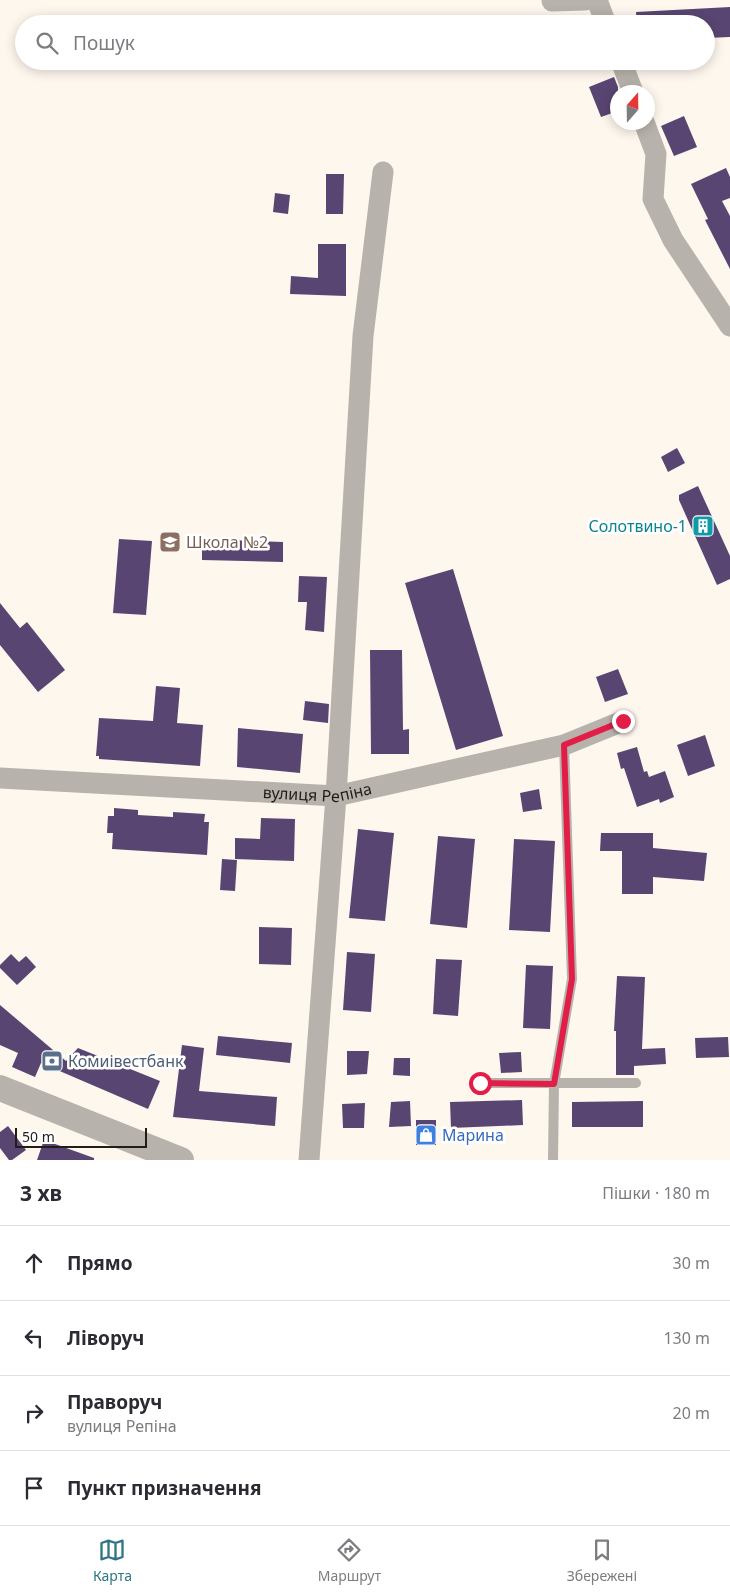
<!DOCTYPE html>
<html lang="uk">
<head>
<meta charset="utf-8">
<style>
	body { margin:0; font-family:"Noto Sans",sans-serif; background:#f7f7f7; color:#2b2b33 }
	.compass { position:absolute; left:610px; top:85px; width:45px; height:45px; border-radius:50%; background:#fff; box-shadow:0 2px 12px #0003; rotate:20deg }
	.scale { position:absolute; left:15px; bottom:12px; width:132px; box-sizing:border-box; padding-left:5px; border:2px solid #211d18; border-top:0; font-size:14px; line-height:18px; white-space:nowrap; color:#211d18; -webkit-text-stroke:4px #fff; paint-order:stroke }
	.stop { position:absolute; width:15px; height:15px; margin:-11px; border:4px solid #e11d48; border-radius:50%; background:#fff }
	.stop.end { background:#e11d48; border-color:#fff; box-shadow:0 1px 5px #0008 }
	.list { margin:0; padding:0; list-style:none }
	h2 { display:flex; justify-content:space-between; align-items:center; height:65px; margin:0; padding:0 20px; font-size:21px }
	h2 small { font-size:16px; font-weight:400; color:#7c7c81 }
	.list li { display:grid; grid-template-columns:32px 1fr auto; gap:15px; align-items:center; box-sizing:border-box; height:75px; padding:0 20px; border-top:1px solid #e1e1e2 }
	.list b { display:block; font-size:19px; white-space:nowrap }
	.list p { margin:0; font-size:16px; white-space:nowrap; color:#7c7c81 }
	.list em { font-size:16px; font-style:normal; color:#7c7c81 }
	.icon { flex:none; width:28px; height:28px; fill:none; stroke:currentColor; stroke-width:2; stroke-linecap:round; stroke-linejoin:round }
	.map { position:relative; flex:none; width:730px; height:1160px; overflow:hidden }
	.search { position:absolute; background:#fff; box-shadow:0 2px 12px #0003; left:15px; right:15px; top:15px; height:55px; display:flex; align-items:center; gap:12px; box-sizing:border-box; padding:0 18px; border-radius:28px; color:#7c7c81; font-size:19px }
	.sheet { height:365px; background:#fff }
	nav { display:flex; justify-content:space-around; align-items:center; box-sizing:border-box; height:70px; border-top:1px solid #e1e1e2; background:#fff; font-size:14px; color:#7c7c81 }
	nav a { display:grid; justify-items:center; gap:2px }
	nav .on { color:#2f7682 }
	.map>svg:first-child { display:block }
	.building { fill:#594572 }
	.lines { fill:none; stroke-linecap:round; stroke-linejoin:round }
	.service { stroke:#b8b2ac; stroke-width:10 }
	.minor { stroke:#b8b2ac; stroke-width:21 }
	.tertiary { stroke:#b8b2ac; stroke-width:26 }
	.route { stroke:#e11d48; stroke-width:6 }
	.labels { text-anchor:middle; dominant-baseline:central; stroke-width:5; stroke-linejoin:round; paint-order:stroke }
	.culture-label { font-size:16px; fill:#0d838f; stroke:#fff; text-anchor:end }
	.education-label { font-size:16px; fill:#785e54; stroke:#fff; text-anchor:start }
	.street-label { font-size:16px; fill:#211d18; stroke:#fff }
	.service-label { font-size:16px; fill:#4e5e75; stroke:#fff; text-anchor:start }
	.shop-label { font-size:16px; fill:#366cbe; stroke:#fff; text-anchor:start }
</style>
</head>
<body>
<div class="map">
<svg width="730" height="1160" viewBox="0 0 730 1160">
	<rect width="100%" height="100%" fill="#fef7ee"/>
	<path class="building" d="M730 7V37L706 38V24H637L636 12Z
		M614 77 618 87V111L601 117 589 87Z
		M684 116 697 147 674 156 661 126Z
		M726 168 730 177V198L722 201 730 216V269L705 220 708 219 691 184Z
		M326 174H344L343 214H326Z
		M275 193 290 195 288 214 273 212Z
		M318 244H346V296L290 294 291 276 318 278Z
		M677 448 685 463 668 472 661 457Z
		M698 486 730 556V579L717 585 679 500V495Z
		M119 539 152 541 146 615 113 613Z
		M202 539 283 542V562L202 560Z
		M453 569 503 736 456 750 405 583Z
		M299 576 327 577 324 632 305 630 307 602H298Z
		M0 603 20 628 27 622 65 670 38 692 0 645Z
		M370 650H402L403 730 409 729V754H371Z
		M618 669 628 694 605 702 596 677Z
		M156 686 180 688 177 723 203 725 200 766 99 759V756H96L99 718 153 721Z
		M305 701 329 704 328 723 303 720Z
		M238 728 303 734 300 773 237 767Z
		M705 735 715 766 688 776 677 745Z
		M637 747 644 772 647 771 649 777 665 771 674 797 660 803 659 799 637 807 624 768 621 769 617 753Z
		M539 789 542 809 523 812 520 793Z
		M114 808 138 810V815L173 817V812L205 814 204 822H209L207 855 112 849 113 833H107L108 816H114Z
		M261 818 295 819 294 861 235 859V838L260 839Z
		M358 829 394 833 385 921 349 918Z
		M601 833H653V848L707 853 704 881 653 877V894H622V851H600Z
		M438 836 475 839 467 928 430 924Z
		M514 839 555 841 550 932 509 930Z
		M222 859 237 860 235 891 220 890Z
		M259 927 292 928 291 965 259 964Z
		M347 952 375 954 371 1012 343 1010Z
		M11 954 19 962 26 956 36 967 17 985 0 968V965Z
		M436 959 462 960 458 1016 433 1014Z
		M526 965 553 966 550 1029 523 1028Z
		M617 976 645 977 642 1049 665 1048 666 1064 634 1066V1075H616V1031H614Z
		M0 1005 66 1061 78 1048 160 1081 148 1109 41 1063 35 1077 12 1067 18 1053 0 1045Z
		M218 1036 292 1043 290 1063 216 1055Z
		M728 1037 729 1057 696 1058 695 1038Z
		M182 1045 204 1048 199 1091 277 1097 275 1126 173 1117Z
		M347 1051H369L367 1074 347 1075Z
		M521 1052 522 1072 501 1073 499 1053Z
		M394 1058H410V1076L393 1075Z
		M522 1100 523 1125 451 1128 450 1102Z
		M410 1101 411 1126 389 1127 391 1102Z
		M643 1101V1127H572V1102Z
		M365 1103 364 1128H343L342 1104Z
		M416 1120H436V1145H416Z
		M8 1126 26 1150 12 1160H9L0 1148V1132Z
		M44 1140 94 1158V1160H37Z"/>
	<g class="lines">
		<path class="service" d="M480 1083H636
			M553 1160 554 1084 572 979 564 745"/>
		<g class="minor">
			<path d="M597 0 606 24"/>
			<path d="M552 1 585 0"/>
			<path d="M621 61 633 92"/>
			<path d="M644 122 656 154 653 199 673 240 730 326"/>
			<path id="s1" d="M0 778 336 796 564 745 623 721"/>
			<path d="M309 1160 336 796 363 336 383 172"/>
		</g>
		<path class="tertiary" d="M0 1088 181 1160"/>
	</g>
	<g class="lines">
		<path class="route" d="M480 1083 554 1084 572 979 564 745 623 721"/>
	</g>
	<defs>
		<g id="building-square" transform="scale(1.125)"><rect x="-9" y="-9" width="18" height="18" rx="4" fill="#0f9aa8" stroke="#fff"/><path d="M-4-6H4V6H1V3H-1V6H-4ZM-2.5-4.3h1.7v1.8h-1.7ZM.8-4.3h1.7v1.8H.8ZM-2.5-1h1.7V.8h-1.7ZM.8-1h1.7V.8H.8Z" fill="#fff"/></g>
		<g id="school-square" transform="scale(1.125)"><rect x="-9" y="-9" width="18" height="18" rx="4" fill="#8d6e63" stroke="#fff"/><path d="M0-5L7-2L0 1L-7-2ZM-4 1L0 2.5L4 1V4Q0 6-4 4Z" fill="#fff"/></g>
		<g id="bank-square" transform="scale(1.125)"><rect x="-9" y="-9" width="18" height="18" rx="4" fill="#5c6f8a" stroke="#fff"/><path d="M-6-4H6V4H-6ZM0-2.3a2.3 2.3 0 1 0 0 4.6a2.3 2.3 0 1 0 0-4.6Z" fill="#fff"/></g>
		<g id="shop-square" transform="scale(1.125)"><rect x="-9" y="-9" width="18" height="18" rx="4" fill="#3f7fe0" stroke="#fff"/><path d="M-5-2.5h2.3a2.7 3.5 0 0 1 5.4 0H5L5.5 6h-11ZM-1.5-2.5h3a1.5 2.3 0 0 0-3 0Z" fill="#fff"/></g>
	</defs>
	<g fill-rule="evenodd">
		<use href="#building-square" x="703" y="526"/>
		<use href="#school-square" x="170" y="542"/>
		<use href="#bank-square" x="52" y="1061"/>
		<use href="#shop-square" x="426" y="1135"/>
	</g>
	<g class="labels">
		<g class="culture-label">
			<text x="687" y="526">Солотвино-1</text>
		</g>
		<g class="education-label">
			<text x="186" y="542">Школа №2</text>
		</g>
		<g class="street-label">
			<text stroke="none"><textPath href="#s1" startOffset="318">вулиця Репіна</textPath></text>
		</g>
		<g class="service-label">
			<text x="68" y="1061">Комиівестбанк</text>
		</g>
		<g class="shop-label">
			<text x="442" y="1135">Марина</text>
		</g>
	</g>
</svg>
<svg class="compass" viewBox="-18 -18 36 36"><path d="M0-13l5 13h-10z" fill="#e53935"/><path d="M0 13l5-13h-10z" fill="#7c7c81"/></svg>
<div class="scale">50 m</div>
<div class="stop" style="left:480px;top:1083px"></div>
<div class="stop end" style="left:623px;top:721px"></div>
<div class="search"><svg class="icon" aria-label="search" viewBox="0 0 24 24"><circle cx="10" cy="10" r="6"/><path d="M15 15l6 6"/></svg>Пошук</div>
</div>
<section class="sheet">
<h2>3 хв<small>Пішки · 180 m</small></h2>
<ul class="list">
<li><svg class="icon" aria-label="ahead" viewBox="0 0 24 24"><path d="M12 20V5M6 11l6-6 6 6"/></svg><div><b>Прямо</b></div><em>30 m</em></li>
<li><svg class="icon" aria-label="left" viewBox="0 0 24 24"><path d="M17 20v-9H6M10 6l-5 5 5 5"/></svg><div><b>Ліворуч</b></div><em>130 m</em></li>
<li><svg class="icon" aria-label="right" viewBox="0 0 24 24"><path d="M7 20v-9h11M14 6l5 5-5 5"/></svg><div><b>Праворуч</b><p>вулиця Репіна</p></div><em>20 m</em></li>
<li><svg class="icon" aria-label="arrive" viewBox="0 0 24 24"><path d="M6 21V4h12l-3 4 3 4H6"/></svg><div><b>Пункт призначення</b></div></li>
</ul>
</section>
<nav>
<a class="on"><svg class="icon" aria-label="map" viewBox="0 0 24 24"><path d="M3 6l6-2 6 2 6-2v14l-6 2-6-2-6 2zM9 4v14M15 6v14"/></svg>Карта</a>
<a><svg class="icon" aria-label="directions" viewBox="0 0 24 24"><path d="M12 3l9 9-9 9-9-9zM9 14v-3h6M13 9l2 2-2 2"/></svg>Маршрут</a>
<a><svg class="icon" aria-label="saved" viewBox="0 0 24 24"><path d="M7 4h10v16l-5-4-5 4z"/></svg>Збережені</a>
</nav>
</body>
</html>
